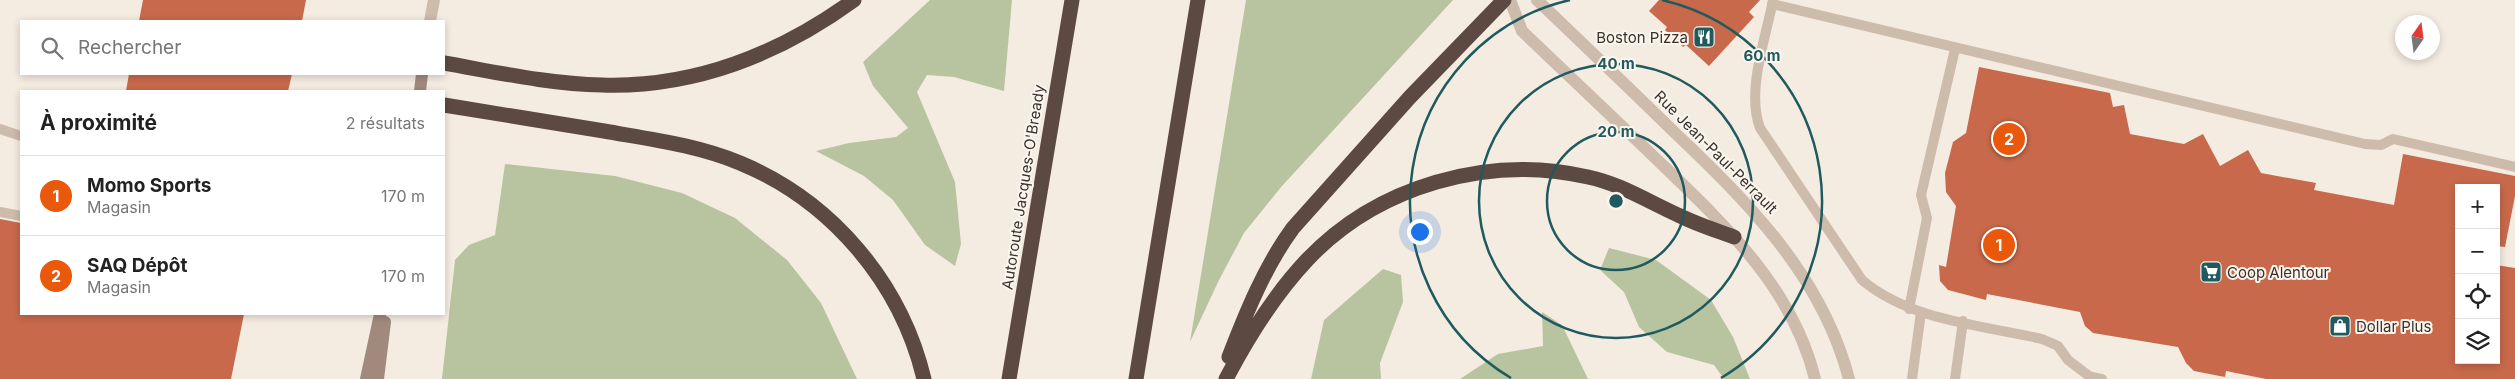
<!DOCTYPE html>
<html lang="fr">
<head>
<meta charset="utf-8">
<style>
	body { margin:0; font-family:Inter,sans-serif; background:#f6f6f6; color:#222 }
	.controls { position:absolute; right:15px; bottom:15px; display:grid; overflow:hidden; border-radius:0px; box-shadow:0 2px 8px #0003 }
	.controls button { width:45px; height:45px; display:grid; place-items:center; padding:0; border:0; border-bottom:1px solid #e0e0e0; background:#fff; color:#222; font:25px sans-serif }
	.compass { position:absolute; left:2395px; top:15px; width:45px; height:45px; border-radius:50%; background:#fff; box-shadow:0 2px 8px #0003; rotate:14deg }
	.you { position:absolute; left:1419px; top:231px; width:18px; height:18px; margin:-12px; border:4px solid #fff; border-radius:50%; background:#1a73e8; box-shadow:0 0 0 8px #1a73e833 }
	.badge { display:grid; place-items:center; width:32px; height:32px; border-radius:50%; background:#ea580c; color:#fff; font-size:16px; font-weight:700 }
	.pin { position:absolute; translate:-50% -50%; border:2px solid #fff; box-shadow:0 1px 5px #0006 }
	.list { margin:0; padding:0; list-style:none }
	h2 { display:flex; justify-content:space-between; align-items:center; height:65px; margin:0; padding:0 20px; font-size:21px }
	h2 small { font-size:16px; font-weight:400; color:#767676 }
	.list li { display:grid; grid-template-columns:32px 1fr auto; gap:15px; align-items:center; box-sizing:border-box; height:80px; padding:0 20px; border-top:1px solid #e0e0e0 }
	.list b { display:block; font-size:19px; white-space:nowrap }
	.list p { margin:0; font-size:16px; white-space:nowrap; color:#767676 }
	.list em { font-size:16px; font-style:normal; color:#767676 }
	.icon { flex:none; width:28px; height:28px; fill:none; stroke:currentColor; stroke-width:2; stroke-linecap:round; stroke-linejoin:round }
	.map { position:relative; flex:none; width:2515px; height:379px; overflow:hidden }
	.search { position:absolute; background:#fff; box-shadow:0 2px 8px #0003; left:20px; top:20px; width:425px; height:55px; display:flex; align-items:center; gap:12px; box-sizing:border-box; padding:0 18px; border-radius:0px; color:#767676; font-size:19px }
	.panel { position:absolute; background:#fff; box-shadow:0 2px 8px #0003; left:20px; top:90px; width:425px; height:225px; border-radius:0px }
	.map>svg:first-child { display:block }
	.green { fill:#b8c4a0 }
	.building { fill:#c8694b }
	.lines { fill:none; stroke-linecap:round; stroke-linejoin:round }
	.service { stroke:#cdbbac; stroke-width:10 }
	.tertiary { stroke:#cdbbac; stroke-width:12 }
	.secondary { stroke:#a18a7d; stroke-width:12 }
	.motorway { stroke:#5c4a42; stroke-width:15 }
	.ring { fill:none; stroke:#1f5a5e; stroke-width:2.5 }
	.labels { text-anchor:middle; dominant-baseline:central; stroke-width:4; stroke-linejoin:round; paint-order:stroke }
	.poi-label { font-size:15px; fill:#3b302b; stroke:#fbf5ee; text-anchor:start }
	.street-label { font-size:15px; fill:#3b302b; stroke:#fbf5ee }
	.centre { fill:#1f5a5e; stroke:#fbf5ee; stroke-width:2.5 }
	.ring-label { font-size:15px; text-anchor:middle; font-weight:bold; fill:#1f5a5e; stroke:#fbf5ee; stroke-width:4; stroke-linejoin:round; paint-order:stroke }
</style>
</head>
<body>
<div class="map">
<svg width="2515" height="379" viewBox="0 0 2515 379">
	<rect width="100%" height="100%" fill="#f4ebe1"/>
	<path class="green" d="M930 0H1012L1004 91 954 77 927 75 917 92 955 182 961 244 955 266 925 245 893 200 864 176 816 151 849 143 896 137 908 128 873 86 863 62Z
		M1246 0H1453L1282 186 1244 233 1219 280 1190 342Z
		M505 164 615 176 682 193 735 218 787 260 821 303 857 379H442L455 260 469 245 495 235Z
		M1609 248 1656 260 1711 300 1733 337 1750 379H1724L1714 365 1667 352 1639 327 1624 292 1600 270Z
		M1383 269 1401 275 1403 302 1380 363 1381 379H1311L1324 320Z
		M1542 312 1562 325 1588 379H1460L1498 354 1543 346Z"/>
	<path class="building" d="M143 0H306L302 21H139Z
		M1659 0H1760L1749 12 1754 17 1709 66 1686 45 1683 47 1665 30 1667 27 1649 11Z
		M1979 67 2110 93 2113 107 2124 105 2130 134 2184 144 2203 134 2220 166 2248 150 2261 173 2316 183 2314 190 2394 205 2403 154 2515 176V196L2505 247 2496 246V188H2459V360H2496V265L2515 268V379H2266L2226 371 2225 377 2194 371 2186 363 2178 347 2093 333 2085 326 2080 312 1987 294 1986 300 1948 290 1940 281 1939 265 1946 267 1956 206 1946 192 1945 173 1953 142 1966 133Z
		M129 74H292L288 91H126Z
		M0 219 21 223V314H244L231 379H0Z"/>
	<g class="lines">
		<path class="service" d="M1773 0C1766 38 1746 91 1760 128L1862 280C1911 321 1981 325 2042 339L2058 346 2068 360 2089 376 2102 379
			M1772 4 2365 144 2381 145 2393 139 2515 167
			M0 129 21 136
			M0 212 21 216
			M1909 309 1927 218 1921 195 1955 49
			M1912 379 1921 312
			M1955 379 1963 321"/>
		<path class="tertiary" d="M1510 0 1522 31C1564 71 1606 111 1648 151 1716 217 1792 283 1815 379
			M1537 0C1582 43 1627 86 1671 129 1747 201 1822 275 1849 379
			M430 21 434 0"/>
		<path class="secondary" d="M420 91 422 74
			M366 379 380 314
			M378 379 385 322"/>
		<path class="motorway" d="M444 63C496 72 549 84 602 85 694 88 780 54 854 0
			M444 105C497 114 551 122 604 131 649 139 697 145 740 163 832 201 901 283 924 379
			M1229 357C1246 313 1265 266 1293 228L1410 97 1504 0
			M1009 379 1072 0
			M1136 379 1198 0
			M1226 379C1248 337 1274 295 1307 260 1377 186 1488 154 1588 177 1621 184 1647 201 1678 215 1696 224 1715 230 1734 237"/>
	</g>
	<g class="ring">
		<circle cx="1616" cy="201" r="69"/>
		<circle cx="1616" cy="201" r="137"/>
		<path d="M1511 378A206 206 0 0 1 1570 0M1662 0A206 206 0 0 1 1721 378"/>
	</g>
	<defs>
		<g id="restaurant-square" transform="scale(1.125)"><rect x="-9" y="-9" width="18" height="18" rx="4" fill="#1f5a5e" stroke="#fbf5ee"/><path d="M-5-6h1v4h1v-4h1v4h1v-4h1v5L-1.5 .5V6h-2V.5L-5-1ZM5-6V6H3V1.5H1.5Q1.5-4 5-6Z" fill="#fff"/></g>
		<g id="supermarket-square" transform="scale(1.125)"><rect x="-9" y="-9" width="18" height="18" rx="4" fill="#1f5a5e" stroke="#fbf5ee"/><path d="M-6-5.5h2.5l.6 2H6L4.5 2H-2.5L-4.4-4H-6ZM-1.5 3.2a1.3 1.3 0 1 0 .1 0ZM3 3.2a1.3 1.3 0 1 0 .1 0Z" fill="#fff"/></g>
		<g id="shop-square" transform="scale(1.125)"><rect x="-9" y="-9" width="18" height="18" rx="4" fill="#1f5a5e" stroke="#fbf5ee"/><path d="M-5-2.5h2.3a2.7 3.5 0 0 1 5.4 0H5L5.5 6h-11ZM-1.5-2.5h3a1.5 2.3 0 0 0-3 0Z" fill="#fff"/></g>
	</defs>
	<g fill-rule="evenodd">
		<use href="#restaurant-square" x="1704" y="37"/>
		<use href="#supermarket-square" x="2211" y="272"/>
		<use href="#shop-square" x="2340" y="326"/>
	</g>
	<g class="labels">
		<g class="poi-label">
			<text x="1688" y="37" text-anchor="end">Boston Pizza</text>
			<text x="2227" y="272">Coop Alentour</text>
			<text x="2356" y="326">Dollar Plus</text>
		</g>
		<g class="street-label">
			<text transform="translate(1716 152) rotate(45)">Rue Jean-Paul-Perrault</text>
			<text transform="translate(1023 187) rotate(-81)">Autoroute Jacques-O'Bready</text>
		</g>
	</g>
	<circle cx="1616" cy="201" r="8" class="centre"/>
	<g class="ring-label">
		<text x="1762" y="61">60 m</text>
		<text x="1616" y="69">40 m</text>
		<text x="1616" y="137">20 m</text>
	</g>
</svg>
<div class="controls">
<button>+</button>
<button>−</button>
<button><svg class="icon" aria-label="locate" viewBox="0 0 24 24"><circle cx="12" cy="12" r="6"/><path d="M12 2v4M12 18v4M2 12h4M18 12h4"/></svg></button>
<button><svg class="icon" aria-label="layers" viewBox="0 0 24 24"><path d="M12 4l9 5-9 5-9-5zM3 14l9 5 9-5"/></svg></button>
</div>
<svg class="compass" viewBox="-18 -18 36 36"><path d="M0-13l5 13h-10z" fill="#e53935"/><path d="M0 13l5-13h-10z" fill="#767676"/></svg>
<div class="you"></div>
<div class="pin badge" style="left:1999px;top:245px">1</div>
<div class="pin badge" style="left:2009px;top:139px">2</div>
<div class="search"><svg class="icon" aria-label="search" viewBox="0 0 24 24"><circle cx="10" cy="10" r="6"/><path d="M15 15l6 6"/></svg>Rechercher</div>
<section class="panel">
<h2>À proximité<small>2 résultats</small></h2>
<ul class="list">
<li><span class="badge">1</span><div><b>Momo Sports</b><p>Magasin</p></div><em>170 m</em></li>
<li><span class="badge">2</span><div><b>SAQ Dépôt</b><p>Magasin</p></div><em>170 m</em></li>
</ul>
</section>
</div>
</body>
</html>
